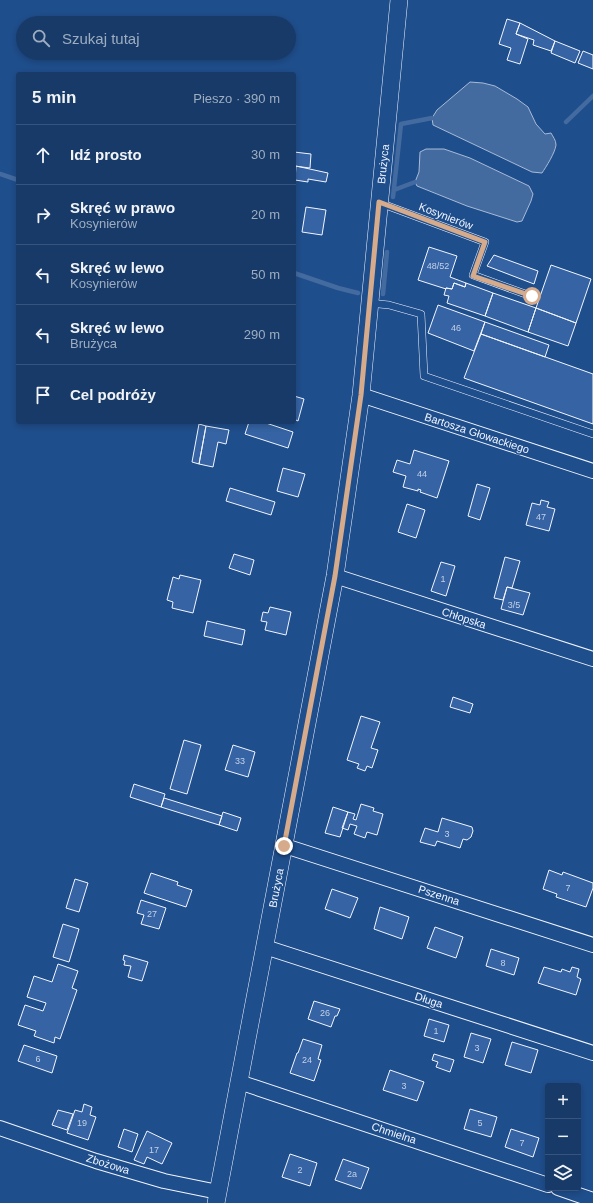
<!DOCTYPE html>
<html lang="pl">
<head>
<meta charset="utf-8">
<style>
	body { margin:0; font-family:Arial,sans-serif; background:#244571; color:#f1f3f6 }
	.controls { position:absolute; right:12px; bottom:12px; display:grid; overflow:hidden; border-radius:4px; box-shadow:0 2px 6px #0003 }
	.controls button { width:36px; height:36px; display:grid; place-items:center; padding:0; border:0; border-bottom:1px solid #36547d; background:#173a69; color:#f1f3f6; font:20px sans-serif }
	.stop { position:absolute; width:12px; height:12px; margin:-9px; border:3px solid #d6ab8b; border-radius:50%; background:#fff }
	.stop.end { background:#d6ab8b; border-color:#fff; box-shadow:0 1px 4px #0008 }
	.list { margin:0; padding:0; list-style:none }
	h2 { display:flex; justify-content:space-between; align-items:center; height:52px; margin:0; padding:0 16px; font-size:17px }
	h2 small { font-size:13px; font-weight:400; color:#9eadc0 }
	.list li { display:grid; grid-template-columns:26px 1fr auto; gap:12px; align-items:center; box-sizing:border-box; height:60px; padding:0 16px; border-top:1px solid #36547d }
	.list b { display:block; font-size:15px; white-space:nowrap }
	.list p { margin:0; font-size:13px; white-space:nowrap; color:#9eadc0 }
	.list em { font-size:13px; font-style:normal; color:#9eadc0 }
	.icon { flex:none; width:22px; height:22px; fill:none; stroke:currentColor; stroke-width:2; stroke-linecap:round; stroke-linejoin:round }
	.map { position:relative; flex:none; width:593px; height:1203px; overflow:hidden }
	.search { position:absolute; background:#173a69; box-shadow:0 2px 6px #0003; left:16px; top:16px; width:280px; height:44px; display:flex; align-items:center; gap:10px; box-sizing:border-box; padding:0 14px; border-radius:22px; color:#9eadc0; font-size:15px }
	.panel { position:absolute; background:#173a69; box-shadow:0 2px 6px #0003; left:16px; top:72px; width:280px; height:352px; border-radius:4px }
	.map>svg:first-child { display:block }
	.water { fill:#446ba0; stroke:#a8bbd7 }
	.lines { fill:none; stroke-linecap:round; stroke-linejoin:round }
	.stream { stroke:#446ba0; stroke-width:4.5 }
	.building { fill:#3563a3; stroke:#f2f6ff }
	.service-casing { stroke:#f2f6ff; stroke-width:8 }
	.minor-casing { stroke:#f2f6ff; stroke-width:16 }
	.tertiary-casing { stroke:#f2f6ff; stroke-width:18 }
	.service { stroke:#1f4e8c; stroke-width:7 }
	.minor { stroke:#1f4e8c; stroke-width:14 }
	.tertiary { stroke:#1f4e8c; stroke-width:17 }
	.route { stroke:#d6ab8b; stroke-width:5 }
	.labels { text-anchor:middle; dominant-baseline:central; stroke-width:3; stroke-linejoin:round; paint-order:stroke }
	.number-label { font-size:9px; fill:#c3d1e8 }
	.street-label { font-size:11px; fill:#f2f6ff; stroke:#1f4e8c }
</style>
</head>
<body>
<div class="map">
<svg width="593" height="1203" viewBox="0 0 593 1203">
	<rect width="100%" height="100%" fill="#1f4e8c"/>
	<path class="water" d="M470 82 483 83 495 86 517 99 528 107 536 124 545 134 551 133C553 137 556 140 556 145 555 153 546 167 542 173L532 172 433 125 432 118 437 110Z
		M426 149H444L470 158 529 186 533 194 531 201 522 221 517 222 467 206 417 186 415 182 419 172 420 152Z"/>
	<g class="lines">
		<path class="stream" d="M566 122 593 96
			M0 174 18 180
			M394 190 415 182
			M393 197 401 124 432 118
			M294 273 338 288 358 293
			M383 294 387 252"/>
	</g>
	<path class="building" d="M507 19 520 23 516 34 528 39 520 64 507 60 511 48 499 44Z
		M520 23 555 41 551 51 533 45 534 40 516 34Z
		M555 41 580 51 575 63 551 53Z
		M583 51 593 55V69L578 63Z
		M294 152 311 154 310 168 294 166Z
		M296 166 328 173 326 182 308 179V182L295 180Z
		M306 207 326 210 322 235 302 232Z
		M429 247 457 256 450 277 466 283 465 287 454 283 452 289 446 288V289L418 280Z
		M494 255 538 271 534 284 487 266Z
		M551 265 591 279 576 323 536 308Z
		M454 283 465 287 466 283 493 293 485 316 447 303 449 296 444 295 446 288 452 289Z
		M493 293 536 308 528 332 485 316Z
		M438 305 485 322 474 351 428 333Z
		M536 308 576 323 568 346 528 332Z
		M485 322 549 345 545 357 481 334Z
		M481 334 593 374V424L464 378Z
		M294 396 304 399 298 421 294 419Z
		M249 422H263L293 432 288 448 245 434Z
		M199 424 206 426 199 464 192 462Z
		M206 426 229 430 226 444 218 442 213 467 199 464Z
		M414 450 449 461 437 498 420 492 421 490 418 489V491L403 487 406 476 393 472 397 460 410 464Z
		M283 468 305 474 298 497 277 491Z
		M477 484 490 488 480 520 468 516Z
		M230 488 275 502 271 515 226 501Z
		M541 500 549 502 547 507 555 509 549 531 526 525 532 503 540 505Z
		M407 504 425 510 416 538 398 532Z
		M234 554 254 560 250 575 229 568Z
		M505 557 520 561 512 588 507 587 503 600 494 598Z
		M441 562 455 566 446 596 431 591Z
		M180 575 201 580 193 613 172 608 173 602 167 600 173 577 179 579Z
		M507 587 530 593 523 615 501 609Z
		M270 607 291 612 286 635 265 630 267 622 261 621 263 612 268 613Z
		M207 621 245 630 242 645 204 636Z
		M453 697 473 704 470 713 450 707Z
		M361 716 380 722 371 748 378 750 372 768 367 766 365 771 357 768 359 764 347 760Z
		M184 740 201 745 187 794 170 789Z
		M233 745 255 752 248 777 225 770Z
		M134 784 165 794 161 807 130 797Z
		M164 798 222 816 219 825 161 807Z
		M361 804 374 808 373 811 383 814 377 835 367 832 365 838 354 834 357 826 350 824 348 830 342 828 348 812 355 814 353 819 356 820Z
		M333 807 348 812 340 837 325 833Z
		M223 812 241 818 237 831 219 825Z
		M442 818 472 827 473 831 471 837 467 840 463 839 460 848 437 841 435 846 420 842 425 828 438 832Z
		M549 870 562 875 563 872 593 883V888L586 907 556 897 557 894 543 889Z
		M151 873 178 882 177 885 192 890 186 907 144 893Z
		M75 879 88 883 79 912 66 908Z
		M332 889 358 898 350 918 325 909Z
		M141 900 166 908 159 929 141 924 144 915 137 913Z
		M380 907 409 917 402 939 374 929Z
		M63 924 79 929 69 962 53 957Z
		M435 927 463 937 456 958 427 948Z
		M491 949 519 958 514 975 486 966Z
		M124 955 148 962 142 981 128 977 131 966 124 965 125 961 123 960Z
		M58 964 78 971 72 988 77 990 60 1039 55 1037 54 1043 34 1036 36 1031 18 1025 25 1005 43 1011 46 1003 27 997 34 976 52 982Z
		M544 967 561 972 562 969 570 972 572 967 579 969 577 977 581 979 576 995 538 983Z
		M314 1001 340 1009 337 1016H335L331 1027 308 1019Z
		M429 1019 449 1025 444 1042 424 1036Z
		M471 1033 491 1039 483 1063 464 1057Z
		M303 1039 322 1045 318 1059 321 1060 314 1081 290 1073 297 1053H298Z
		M512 1042 538 1050 531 1073 505 1065Z
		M24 1045 57 1056 52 1073 18 1061Z
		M434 1054 454 1060 450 1072 436 1067 438 1062 432 1060Z
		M390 1070 424 1082 417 1101 383 1090Z
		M84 1104 92 1107 90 1115 96 1117 88 1140 67 1133 75 1110 82 1112Z
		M470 1109 497 1117 491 1137 464 1129Z
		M58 1110 73 1114 67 1130 52 1125Z
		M124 1129 138 1134 132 1152 118 1147Z
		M511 1129 539 1138 533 1157 505 1147Z
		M147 1131 172 1143 162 1164 147 1157 144 1164 134 1160Z
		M290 1154 317 1163 310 1186 282 1177Z
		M343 1159 369 1168 361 1189 335 1180Z"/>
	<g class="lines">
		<g class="service-casing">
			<path id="service" d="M380 203 485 242 473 275 531 296
				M369 303 389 305 421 314 424 376 593 434"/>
		</g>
		<g class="minor-casing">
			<path id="minor" d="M361 395 593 471
				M335 576 593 659
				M285 846 593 945
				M265 947 593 1053
				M239 1082 548 1185
				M0 1128 96 1161 164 1181 218 1192
				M558 1188 593 1200"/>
		</g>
		<g class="tertiary-casing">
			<path id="tertiary" d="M216 1203 335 576 361 395 399 0"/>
		</g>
		<use href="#service" class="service"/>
		<use href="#minor" class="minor"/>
		<use href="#tertiary" class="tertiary"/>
	</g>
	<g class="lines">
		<path class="route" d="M284 846 335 576 361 395 379 202 485 242 473 276 532 296"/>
	</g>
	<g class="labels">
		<g class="number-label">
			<text x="438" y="266">48/52</text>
			<text x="456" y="328">46</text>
			<text x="422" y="474">44</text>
			<text x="541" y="517">47</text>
			<text x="443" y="579">1</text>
			<text x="514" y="605">3/5</text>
			<text x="240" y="761">33</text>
			<text x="447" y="834">3</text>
			<text x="568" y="888">7</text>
			<text x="152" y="914">27</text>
			<text x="503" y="963">8</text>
			<text x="325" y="1013">26</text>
			<text x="436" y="1031">1</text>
			<text x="477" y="1048">3</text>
			<text x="38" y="1059">6</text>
			<text x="307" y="1060">24</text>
			<text x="404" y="1086">3</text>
			<text x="82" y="1123">19</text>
			<text x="480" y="1123">5</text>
			<text x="522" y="1143">7</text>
			<text x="154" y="1150">17</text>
			<text x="300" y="1170">2</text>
			<text x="352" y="1174">2a</text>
		</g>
		<g class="street-label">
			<text transform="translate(383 164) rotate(-84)">Brużyca</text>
			<text transform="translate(446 216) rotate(21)">Kosynierów</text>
			<text transform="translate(477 433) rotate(18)">Bartosza Głowackiego</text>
			<text transform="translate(464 618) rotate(18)">Chłopska</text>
			<text transform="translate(276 888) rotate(-79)">Brużyca</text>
			<text transform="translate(439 895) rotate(18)">Pszenna</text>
			<text transform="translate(429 1000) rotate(18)">Długa</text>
			<text transform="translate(394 1133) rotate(18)">Chmielna</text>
			<text transform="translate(108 1164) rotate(17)">Zbożowa</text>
		</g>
	</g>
</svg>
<div class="controls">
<button>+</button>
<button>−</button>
<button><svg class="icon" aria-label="layers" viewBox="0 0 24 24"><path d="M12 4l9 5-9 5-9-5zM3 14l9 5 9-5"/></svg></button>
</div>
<div class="stop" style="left:532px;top:296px"></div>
<div class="stop end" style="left:284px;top:846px"></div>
<div class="search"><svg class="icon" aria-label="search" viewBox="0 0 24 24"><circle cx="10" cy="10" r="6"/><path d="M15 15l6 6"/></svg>Szukaj tutaj</div>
<section class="panel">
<h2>5 min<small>Pieszo · 390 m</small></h2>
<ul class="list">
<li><svg class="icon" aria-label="ahead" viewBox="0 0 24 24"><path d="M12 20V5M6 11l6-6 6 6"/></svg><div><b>Idź prosto</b></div><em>30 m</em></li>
<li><svg class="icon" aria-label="right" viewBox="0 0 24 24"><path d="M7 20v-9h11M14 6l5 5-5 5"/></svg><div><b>Skręć w prawo</b><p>Kosynierów</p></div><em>20 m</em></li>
<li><svg class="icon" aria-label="left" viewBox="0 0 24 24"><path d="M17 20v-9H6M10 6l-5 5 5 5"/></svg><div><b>Skręć w lewo</b><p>Kosynierów</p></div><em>50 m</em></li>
<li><svg class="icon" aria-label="left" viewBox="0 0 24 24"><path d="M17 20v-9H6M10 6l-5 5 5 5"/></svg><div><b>Skręć w lewo</b><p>Brużyca</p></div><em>290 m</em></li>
<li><svg class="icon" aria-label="arrive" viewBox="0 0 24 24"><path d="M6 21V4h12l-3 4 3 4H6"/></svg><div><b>Cel podróży</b></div></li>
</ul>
</section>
</div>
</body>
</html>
